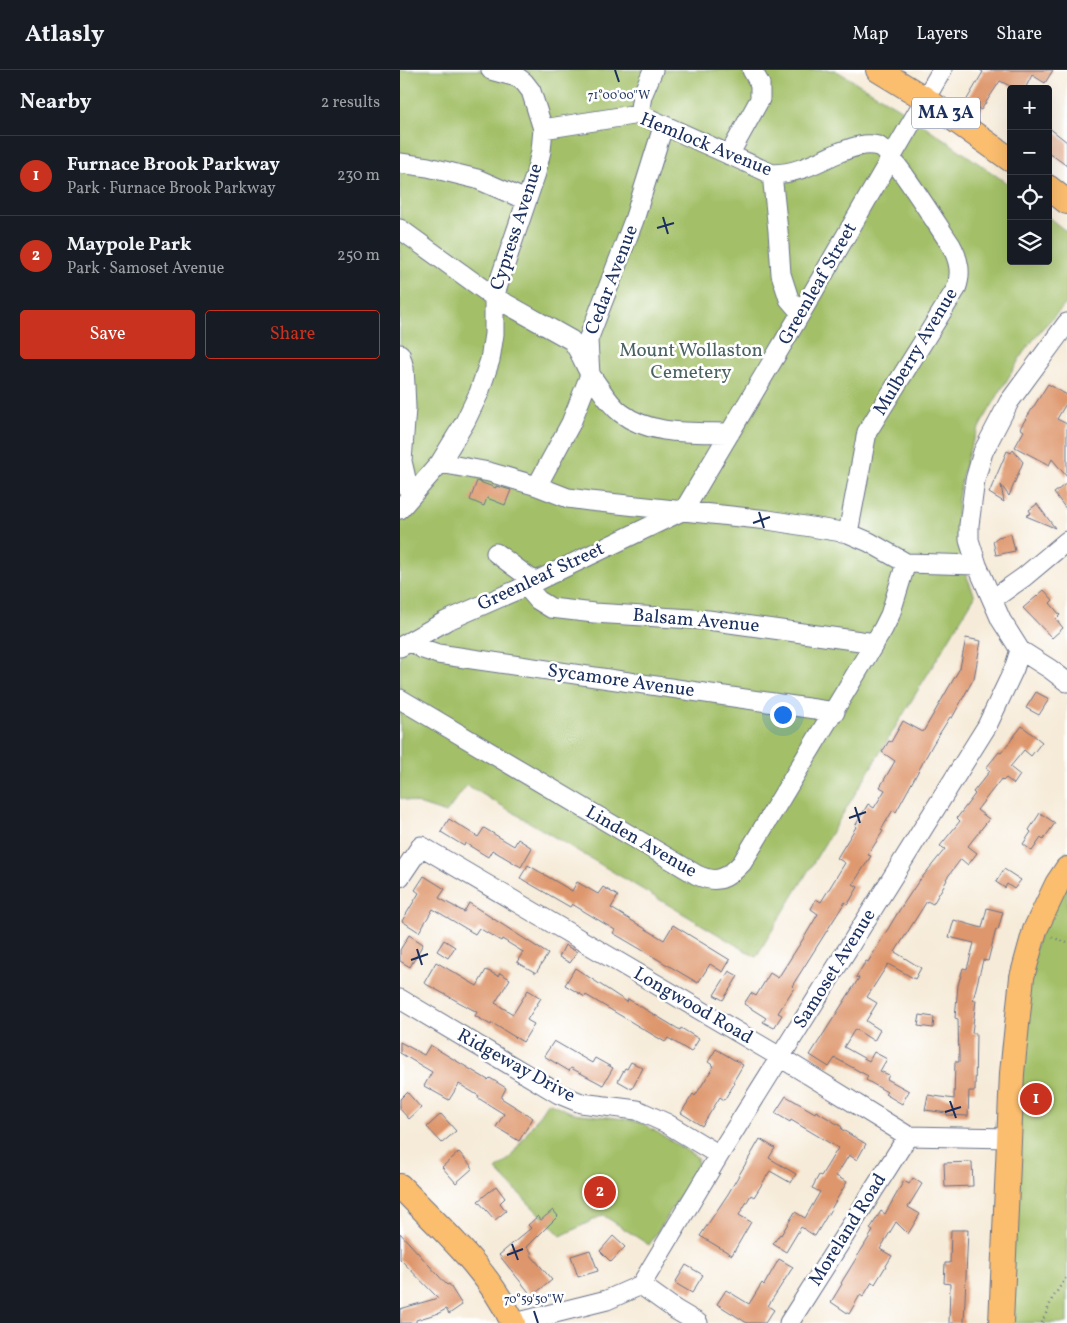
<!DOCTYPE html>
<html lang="en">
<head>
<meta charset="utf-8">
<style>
	body { margin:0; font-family:Vollkorn,serif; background:#20242c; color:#f1f3f6 }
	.controls { position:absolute; right:15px; top:15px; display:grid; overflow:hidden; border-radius:5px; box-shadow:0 5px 20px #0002 }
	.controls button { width:45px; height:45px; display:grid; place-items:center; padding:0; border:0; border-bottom:1px solid #363941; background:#171b24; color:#f1f3f6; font:25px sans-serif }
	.you { position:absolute; left:382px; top:644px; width:18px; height:18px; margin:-12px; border:4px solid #fff; border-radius:50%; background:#1a73e8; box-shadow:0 0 0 8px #1a73e833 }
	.badge { display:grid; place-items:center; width:32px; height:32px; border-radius:50%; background:#c8321e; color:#fff; font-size:16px; font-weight:700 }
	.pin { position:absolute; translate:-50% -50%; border:2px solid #fff; box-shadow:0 1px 5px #0006 }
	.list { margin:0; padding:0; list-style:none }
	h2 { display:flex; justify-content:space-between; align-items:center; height:65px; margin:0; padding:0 20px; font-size:21px }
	h2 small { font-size:16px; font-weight:400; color:#9ea1a6 }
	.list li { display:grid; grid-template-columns:32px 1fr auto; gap:15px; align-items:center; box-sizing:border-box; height:80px; padding:0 20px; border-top:1px solid #363941 }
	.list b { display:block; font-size:19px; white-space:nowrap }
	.list p { margin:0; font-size:16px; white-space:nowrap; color:#9ea1a6 }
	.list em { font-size:16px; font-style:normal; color:#9ea1a6 }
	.actions { display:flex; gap:10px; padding:15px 20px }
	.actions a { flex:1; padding:11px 0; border:1px solid #c8321e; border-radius:5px; text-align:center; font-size:18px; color:#c8321e }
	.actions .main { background:#c8321e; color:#fff }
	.icon { flex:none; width:28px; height:28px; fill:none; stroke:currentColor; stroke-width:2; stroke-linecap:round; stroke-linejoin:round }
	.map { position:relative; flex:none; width:667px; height:1253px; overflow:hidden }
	header { display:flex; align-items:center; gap:30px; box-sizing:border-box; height:70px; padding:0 25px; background:#171b24; border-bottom:1px solid #363941 }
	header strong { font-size:24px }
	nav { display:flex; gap:28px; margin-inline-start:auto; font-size:18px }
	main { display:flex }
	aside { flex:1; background:#171b24 }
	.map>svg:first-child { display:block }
	.green { fill:#a3c068; stroke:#5f7863 }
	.building { fill:#de966c }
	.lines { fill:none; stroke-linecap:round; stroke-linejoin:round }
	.minor-casing { stroke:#687189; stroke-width:21 }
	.major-casing { stroke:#687189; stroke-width:26 }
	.path { stroke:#687189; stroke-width:2.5; stroke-dasharray:1 4; stroke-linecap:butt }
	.minor { stroke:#fff; stroke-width:19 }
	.major { stroke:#fbbd6e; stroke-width:24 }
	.ticks { fill:none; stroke:#1b2f5e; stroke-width:2 }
	.labels { text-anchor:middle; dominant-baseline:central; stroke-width:5; stroke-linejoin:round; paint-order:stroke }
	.shield { fill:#fff; stroke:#5f6d8e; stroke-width:1 }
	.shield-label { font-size:18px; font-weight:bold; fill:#1b2f5e }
	.street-label { font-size:19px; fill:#1b2f5e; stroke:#fff }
	.park-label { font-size:19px; fill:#4b6262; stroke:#fff }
	.ticks-label { font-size:12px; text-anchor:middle; fill:#1b2f5e; stroke:#fff; stroke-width:5; stroke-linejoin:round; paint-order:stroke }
</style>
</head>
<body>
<header>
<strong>Atlasly</strong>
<nav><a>Map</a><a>Layers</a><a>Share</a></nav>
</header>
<main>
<aside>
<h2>Nearby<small>2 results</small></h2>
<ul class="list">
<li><span class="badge">1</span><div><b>Furnace Brook Parkway</b><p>Park · Furnace Brook Parkway</p></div><em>230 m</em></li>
<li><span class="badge">2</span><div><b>Maypole Park</b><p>Park · Samoset Avenue</p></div><em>250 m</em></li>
</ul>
<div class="actions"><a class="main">Save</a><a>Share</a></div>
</aside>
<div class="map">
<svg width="667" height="1253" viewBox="0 0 667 1253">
	<rect width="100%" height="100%" fill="#fff"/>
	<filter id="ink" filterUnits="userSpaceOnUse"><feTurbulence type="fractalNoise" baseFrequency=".02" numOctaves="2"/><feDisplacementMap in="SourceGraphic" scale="10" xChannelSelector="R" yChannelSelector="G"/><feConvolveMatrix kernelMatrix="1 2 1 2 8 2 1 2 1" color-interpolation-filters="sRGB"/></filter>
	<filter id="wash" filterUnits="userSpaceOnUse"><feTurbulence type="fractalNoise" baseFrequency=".0096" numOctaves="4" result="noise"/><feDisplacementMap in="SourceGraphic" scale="20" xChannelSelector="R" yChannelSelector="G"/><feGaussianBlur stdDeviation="1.12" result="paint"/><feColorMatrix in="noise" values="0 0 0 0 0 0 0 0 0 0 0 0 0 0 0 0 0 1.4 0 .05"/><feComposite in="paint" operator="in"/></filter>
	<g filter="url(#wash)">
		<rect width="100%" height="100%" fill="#f6ebd8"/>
		<path class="green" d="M0 0H435L499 38 611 116V191H648V147L667 162V233L641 260 623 283 581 354 571 375 563 402 558 429 557 456 559 479 565 502 575 526 356 887 67 715 46 743 0 728Z
			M667 780V1253H596L607 978 660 791Z
			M148 1032 173 1043 225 1049 242 1053 297 1087 298 1098 249 1175 203 1145 161 1166 96 1100 110 1088Z"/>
		<g id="blocks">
			<path class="building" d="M580 0H653L645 13 632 5 625 19H616L600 11 581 40 566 31 583 2Z
				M648 57 667 72V96L648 82Z
				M648 314 667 325V332L657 349 667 354V407L652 389 649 395 615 377 624 361 620 358Z
				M613 380 623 392 609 426 601 415 604 432 589 423 607 381 611 383Z
				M77 411 96 418V416L111 420 105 435 87 428 84 436 70 430Z
				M667 413V440L654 423Z
				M637 434 655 458 626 446 631 443 629 440Z
				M611 464 615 481 596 485 593 471 598 467Z
				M644 520 653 530 650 533 660 545 656 549 663 558 652 568 623 538Z
				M566 568 581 571 574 608 552 648 550 647 533 674 496 742 493 740 481 760 483 761 468 785 471 786 453 814 458 817 448 834 445 832 392 916 394 918 378 943 382 945 374 958 363 952 366 948 344 934 351 923 356 926 370 903 378 908 405 866 418 844 411 839 416 829 421 832 445 793 437 788 456 757 455 756 468 734 474 738 485 720 480 717 495 691 482 682 489 671 491 672 503 651 523 662 560 598Z
				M636 622 649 629 639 645 626 638Z
				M622 656 642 672 631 686 624 680 610 697 620 705 614 714 606 708 603 711 601 709 577 740 589 749 568 776 577 783 568 795 561 789 546 809 547 810 533 834 527 831 495 882 521 898 515 909 488 894 467 927 477 933 466 951 480 960 474 971 455 959 444 977 469 991 474 982 487 989 480 1001 489 1005 487 1009 509 1021 502 1034 485 1024 487 1022 466 1010 468 1006 435 988 429 997 410 985 459 908 456 907 466 891 468 892 500 839 516 815 545 779 540 776 560 751 557 748 575 724 573 722 590 701 586 698 599 682 601 683Z
				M640 743 655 753 643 770 641 768 632 781 623 774 631 762 629 760Z
				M49 749 78 767 84 758 114 776 118 769 132 778 121 797 92 780 88 787 65 773 64 776 41 762Z
				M128 795 172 821 177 812 198 824 203 817 218 826 211 838 264 870 273 855 330 890 323 902 310 894 298 913 213 863 215 860 172 834 170 837 120 808Z
				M604 799 621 810 614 819 607 814 605 818 596 812Z
				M24 806 45 819 39 828 64 842 69 833 148 884 136 903 117 892 123 882 102 869 101 871 79 858 75 864 33 839 19 862 2 851 19 823 15 820Z
				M587 838 603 842 598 860 596 859 588 891 583 890 573 930H576L572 963H576L575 1021H569L568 1046 547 1045V1043L525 1040 528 1025 554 1029 555 992H559L558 949 555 948 558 915 563 898 567 899 574 873 549 867 554 850 582 858Z
				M9 865 23 874 10 897 0 891V880Z
				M44 870 55 877 48 888 37 881Z
				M165 875 177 882 170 893 159 887Z
				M36 892 77 916 86 900 98 906 100 903 110 909 95 933 113 944 128 920 141 928 127 950 134 954 123 972 92 953 91 955 75 946 77 942 24 913Z
				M175 898 227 932 228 929 280 960 281 958 299 969 291 982 268 968 265 972 186 925 185 927 165 915Z
				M329 901 338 906 323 930 314 925Z
				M520 945 534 947 533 958 518 956Z
				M154 971 192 993 195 988 213 998 203 1015 171 998 169 1001 144 986Z
				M0 972 24 985 30 975 88 1010 90 1008 106 1018 101 1028 133 1048 119 1071 96 1057 104 1044 78 1028 79 1026 59 1014 49 1030 24 1016 32 1002 0 983Z
				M316 979 343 995 333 1012 335 1013 324 1030 320 1027 302 1056 281 1043 293 1024 295 1026 314 996 308 992Z
				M231 992 243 998 232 1019 218 1011 225 998 227 999Z
				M7 1022 21 1038 9 1049 0 1039V1029Z
				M386 1026 415 1043 416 1041 442 1057 441 1059 466 1074 457 1090 449 1085 436 1106 447 1112 415 1166 401 1157 386 1182 373 1174 380 1164 381 1165 395 1142 405 1148 420 1122 412 1118 419 1105 421 1106 438 1078 391 1050 390 1052 375 1043Z
				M41 1044 56 1061 42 1073 27 1057Z
				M360 1069 375 1078 369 1088 396 1104 391 1113 370 1101 354 1127 351 1125 339 1145 351 1152 332 1185 300 1166 328 1124Z
				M59 1082 73 1098 56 1113 42 1097Z
				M572 1092 573 1116 545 1117 544 1093Z
				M513 1108 522 1114 508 1137 520 1144 508 1164 496 1152 480 1179 492 1186 475 1214 472 1212 463 1227 460 1225 449 1244 431 1232 442 1214 441 1213 473 1161 470 1159 481 1141 485 1144 504 1111 509 1114Z
				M96 1116 105 1128 100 1133 106 1141 95 1150 78 1131Z
				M153 1140 158 1146 127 1177 132 1183 130 1184 152 1210 132 1226 99 1185 131 1158 128 1155 138 1146 141 1150Z
				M551 1160H568L564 1253H549L550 1214 544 1213 545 1193H550Z
				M0 1163 47 1215 49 1214 62 1235 49 1244 46 1239 39 1243 16 1250V1253H0V1239L38 1228 0 1189Z
				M213 1166 225 1177 211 1192 200 1181Z
				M190 1180 198 1201 178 1207 171 1186Z
				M379 1189 393 1197 368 1236 374 1240 365 1253H347L317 1234 326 1220 349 1234 362 1213 364 1215Z
				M286 1195 303 1205 292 1223 275 1213Z"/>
		</g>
	</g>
	<g filter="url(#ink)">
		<use href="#blocks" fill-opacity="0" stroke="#687189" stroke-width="1"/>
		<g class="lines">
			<g class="minor-casing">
				<path id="minor" d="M239 44 242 26 253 0
					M143 59 239 44 372 104C397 104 418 92 440 82 451 78 466 72 478 76 492 81 539 158 551 175 559 190 562 203 556 219L467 362 448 463
					M329 85 360 29V14L352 0
					M0 93 28 97 77 109 126 130
					M372 104 378 161 381 204 389 229 401 243
					M0 159 94 227 171 270C182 282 184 297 194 310 202 321 209 334 221 343 251 366 294 362 330 363
					M667 253 609 332 583 382 575 410 569 455V470L577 495 601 550 620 580 650 599 667 612
					M0 284 4 298 5 315 6 338 2 391 10 426
					M40 393 89 402 137 416 168 428 190 431 368 450 448 463 469 472 506 493 577 495
					M137 416 171 353 190 305 188 270 234 150 263 57
					M0 439 40 393 65 352 79 323 90 290 94 264V227L136 103 141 81 143 59 131 21 124 12 117 7 91 0
					M96 483 135 512
					M126 516 138 530 151 538 194 543 308 550 475 573
					M593 529 624 507 667 471
					M11 571 23 579 38 584 435 642
					M0 577 46 551 126 516 284 440 401 243 542 0
					M0 629 297 805C317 814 327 809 342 793L483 559 490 545 506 493
					M0 807 21 776 380 987 508 1066 609 1068
					M0 929 159 1024 181 1033 237 1040 266 1053 319 1085
					M241 1215 319 1085 587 656 614 599 620 580
					M115 1253 207 1230 241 1215 276 1240 298 1253
					M389 1253 508 1066"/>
			</g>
			<g class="major-casing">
				<path id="major" d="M478 0 524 28 611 90
					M648 117 667 132
					M0 1116C40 1158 88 1199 113 1253
					M601 1253 612 1003 622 907 635 860 657 814 667 799"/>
			</g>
			<path class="path" d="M652 867 667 873
				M642 1253 652 1229 667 1206"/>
			<use href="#minor" class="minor"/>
			<use href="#major" class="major"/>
		</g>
	</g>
	<path class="ticks" d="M215 0 219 12M263 147 268 164M257 158 274 153M359 442 364 458M353 453 370 447M455 737 460 753M449 748 466 742M17 879 22 895M11 890 28 884M550 1031 556 1048M545 1042 561 1037M112 1174 118 1190M107 1185 123 1179M134 1241 138 1253"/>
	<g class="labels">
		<rect class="shield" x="512" y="27.5" width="68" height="31" rx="4"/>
		<g class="shield-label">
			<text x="546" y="43">MA 3A</text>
		</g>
		<g class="street-label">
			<text transform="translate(306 75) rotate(22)">Hemlock Avenue</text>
			<text transform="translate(117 157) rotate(-72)">Cypress Avenue</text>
			<text transform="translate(212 210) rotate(-69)">Cedar Avenue</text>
			<text transform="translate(418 214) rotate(-60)">Greenleaf Street</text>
			<text transform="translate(516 282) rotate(-59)">Mulberry Avenue</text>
			<text transform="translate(141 507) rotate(-25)">Greenleaf Street</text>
			<text transform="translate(296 551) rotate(5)">Balsam Avenue</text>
			<text transform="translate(221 611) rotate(8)">Sycamore Avenue</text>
			<text transform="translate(241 772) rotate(30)">Linden Avenue</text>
			<text transform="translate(435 899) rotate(-58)">Samoset Avenue</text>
			<text transform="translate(293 936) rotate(30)">Longwood Road</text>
			<text transform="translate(116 996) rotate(29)">Ridgeway Drive</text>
			<text transform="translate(448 1160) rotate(-58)">Moreland Road</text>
		</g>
		<g class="park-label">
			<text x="291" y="281">Mount Wollaston<tspan x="291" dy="22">Cemetery</tspan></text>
		</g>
	</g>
	<g class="ticks-label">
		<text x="219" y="29">71°00'00"W</text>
		<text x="134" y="1233">70°59'50"W</text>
	</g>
</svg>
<div class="controls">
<button>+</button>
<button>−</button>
<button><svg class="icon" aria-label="locate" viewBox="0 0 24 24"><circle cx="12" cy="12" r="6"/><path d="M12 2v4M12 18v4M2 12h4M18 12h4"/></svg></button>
<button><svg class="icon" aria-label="layers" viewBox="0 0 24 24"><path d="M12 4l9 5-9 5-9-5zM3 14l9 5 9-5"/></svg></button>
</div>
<div class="you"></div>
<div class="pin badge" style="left:636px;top:1029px">1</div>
<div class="pin badge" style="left:200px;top:1122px">2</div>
</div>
</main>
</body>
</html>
